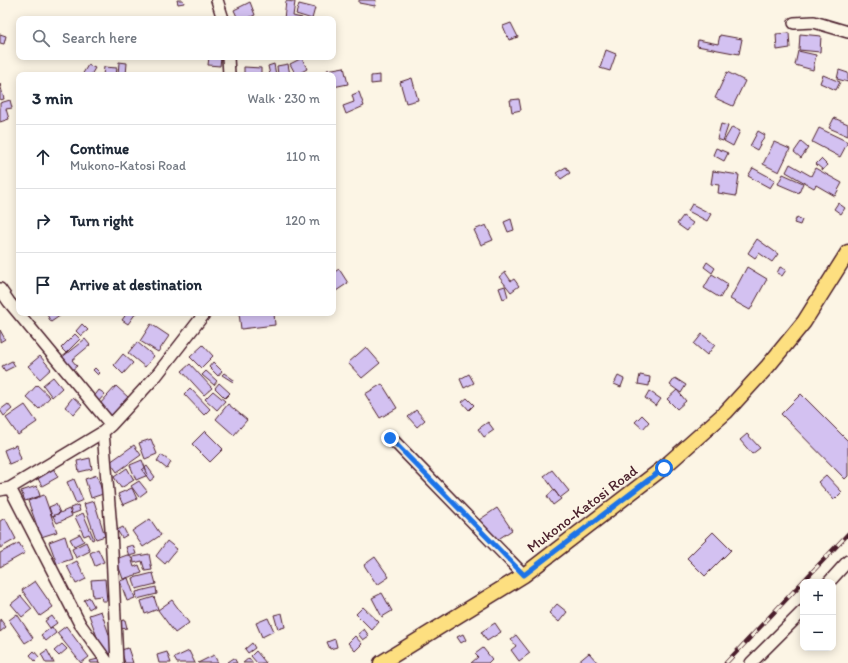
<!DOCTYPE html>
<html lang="en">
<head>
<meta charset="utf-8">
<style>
	body { margin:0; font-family:Itim,sans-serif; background:#f6f6f7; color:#1f2937 }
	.controls { position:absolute; right:12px; bottom:12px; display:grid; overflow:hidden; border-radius:8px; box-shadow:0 2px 10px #0003 }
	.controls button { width:36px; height:36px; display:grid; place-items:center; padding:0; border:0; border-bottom:1px solid #e0e1e3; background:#fff; color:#1f2937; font:20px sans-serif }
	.stop { position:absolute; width:12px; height:12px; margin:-9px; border:3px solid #1a73e8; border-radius:50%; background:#fff }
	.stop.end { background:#1a73e8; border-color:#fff; box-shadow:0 1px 4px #0008 }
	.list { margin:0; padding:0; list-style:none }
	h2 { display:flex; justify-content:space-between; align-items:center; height:52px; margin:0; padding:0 16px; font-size:17px }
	h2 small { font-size:13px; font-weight:400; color:#747a83 }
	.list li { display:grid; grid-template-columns:26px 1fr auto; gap:12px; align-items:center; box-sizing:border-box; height:64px; padding:0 16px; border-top:1px solid #e0e1e3 }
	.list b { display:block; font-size:15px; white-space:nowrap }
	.list p { margin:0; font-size:13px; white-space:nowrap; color:#747a83 }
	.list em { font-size:13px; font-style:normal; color:#747a83 }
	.icon { flex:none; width:22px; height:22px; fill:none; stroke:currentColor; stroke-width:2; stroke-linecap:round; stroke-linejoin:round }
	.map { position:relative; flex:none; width:848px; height:663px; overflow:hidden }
	.search { position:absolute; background:#fff; box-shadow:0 2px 10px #0003; left:16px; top:16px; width:320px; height:44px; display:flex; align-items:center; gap:10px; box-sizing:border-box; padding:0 14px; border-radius:8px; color:#747a83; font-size:15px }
	.panel { position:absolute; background:#fff; box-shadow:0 2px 10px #0003; left:16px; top:72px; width:320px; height:244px; border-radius:8px }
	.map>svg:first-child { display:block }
	.building { fill:#d3c1f1; stroke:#4a1f2b }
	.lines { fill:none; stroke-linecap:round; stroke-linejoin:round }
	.minor-casing { stroke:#4a1f2b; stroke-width:14 }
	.major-casing { stroke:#4a1f2b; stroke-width:17 }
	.minor { stroke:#fcf5e5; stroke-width:11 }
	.major { stroke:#fddf80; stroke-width:14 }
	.rail-casing { stroke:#4a1f2b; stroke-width:4.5 }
	.rail { stroke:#fcf5e5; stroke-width:3; stroke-dasharray:9; stroke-linecap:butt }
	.route { stroke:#1a73e8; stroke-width:5 }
	.labels { text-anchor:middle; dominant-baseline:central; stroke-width:3; stroke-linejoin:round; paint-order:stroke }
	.street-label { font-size:15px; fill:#4a1f2b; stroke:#fcf5e5 }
</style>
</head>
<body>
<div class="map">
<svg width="848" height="663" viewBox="0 0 848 663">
	<rect width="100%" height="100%" fill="#fcf5e5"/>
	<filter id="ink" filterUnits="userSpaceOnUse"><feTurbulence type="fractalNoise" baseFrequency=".025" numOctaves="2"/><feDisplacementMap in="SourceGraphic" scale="8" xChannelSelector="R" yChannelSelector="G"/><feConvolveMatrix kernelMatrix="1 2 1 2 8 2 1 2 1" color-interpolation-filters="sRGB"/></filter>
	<g filter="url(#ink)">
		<path class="building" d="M177 0H183L184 3 178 4Z
			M359 0H376L375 6 359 3Z
			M286 1 295 2 293 16 302 18V19H284Z
			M250 2 255 15 246 19H238L234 10Z
			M299 4 315 8 312 19 296 14Z
			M511 23 518 37 509 40 503 26Z
			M789 33 790 48 777 50 776 34Z
			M0 34 6 36 4 44 0 43Z
			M800 34 821 36 820 52 799 50Z
			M720 35 742 39 739 54 697 46 698 40 718 44Z
			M606 50 616 54 610 71 600 68Z
			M798 51 816 55 813 70 795 65Z
			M209 57H221L220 66 208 65Z
			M302 58 307 69 296 75 290 64Z
			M119 62 127 63 126 75H118Z
			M274 64 276 75H270L268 66Z
			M288 64 290 75H278L277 66Z
			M88 65 95 68 91 75H82Z
			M104 67 117 68 116 75H103Z
			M244 67 261 68V75H244Z
			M344 67 348 84 333 87V75H328L327 70Z
			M839 70 848 73V82L837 79Z
			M146 72 147 75H138V74Z
			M727 72 745 81 733 106 715 98Z
			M380 75V83L371 84V76Z
			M823 75 840 82 836 90 820 83Z
			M412 78 418 100 406 103 400 82Z
			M0 84 4 99 0 100Z
			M359 92 364 106 346 114 343 106 354 102 352 95Z
			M519 99 521 110 512 112 510 100Z
			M10 100 12 108 6 109 9 119 0 122V103Z
			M834 118 848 124V136L829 128Z
			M721 124 728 126 723 141 717 139Z
			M732 127 740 131 733 146 724 141Z
			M819 128 848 142 840 157 812 142Z
			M758 131 765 135 757 150 750 146Z
			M774 142 790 149 779 172 763 164Z
			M801 142 808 148 801 158 794 152Z
			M716 148 728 153 724 161 713 155Z
			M821 159 827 165 823 170 816 164Z
			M790 164 811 176 815 168 842 183 835 196 816 185 814 188 786 172Z
			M566 167 570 173 561 179 556 173Z
			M753 168 775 180 770 188 748 176Z
			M713 171 739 175 736 196 718 193 719 185 711 184Z
			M783 174 803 183 799 193 778 184Z
			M838 203 845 208 841 214 834 209Z
			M692 204 711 214 707 221 688 211Z
			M683 216 693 223 687 231 677 224Z
			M797 217 802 220 800 225 794 223Z
			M511 219 514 230 508 232 504 222Z
			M486 225 493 240 481 245 474 230Z
			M757 239 778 254 772 262 759 253 755 258 748 253Z
			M707 262 715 268 712 273 704 267Z
			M747 267 767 279 750 310 730 299Z
			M780 267 786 270 782 276 777 273Z
			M339 269 348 283 333 293V273Z
			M505 272 511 281 514 279 519 286 511 292 499 277Z
			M712 274 728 284 720 298 704 288Z
			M505 286 508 297 503 299 499 288Z
			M46 313H64L51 322Z
			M127 313H136L128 324 122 320Z
			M239 313H274L275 325 241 329Z
			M82 324 88 330 81 336 76 331Z
			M151 324 169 336 158 352 140 341Z
			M0 330 5 339 0 342Z
			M75 334 80 339 66 353 61 348Z
			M702 334 715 345 707 355 694 344Z
			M85 339 90 345 72 360 77 366 71 371 61 358Z
			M137 342 154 356 145 367 128 353Z
			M203 345 213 356 201 368 190 357Z
			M366 347 380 363 362 378 348 363Z
			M123 354 133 363 123 374 114 365Z
			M40 356 51 369 40 379 28 366Z
			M12 361 15 366 5 371 2 366Z
			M213 362 222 371 218 376 209 367Z
			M190 364 212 388 204 395 182 371Z
			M95 368 100 373 98 375 93 370Z
			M206 371 217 381 214 385 202 375Z
			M224 373 234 380 233 382 222 375Z
			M469 374 474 383 464 388 460 379Z
			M640 375 650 377 649 386 638 384Z
			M618 376 624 379 621 387 614 384Z
			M53 377 62 388 52 397 43 385Z
			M675 378 686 385 681 393 670 385Z
			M219 383 230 393 225 398 215 388Z
			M382 384 397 408 380 418 365 394Z
			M37 385 50 397 39 409 26 397Z
			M116 386 129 398 112 417 99 405Z
			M190 388 210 409 204 415 184 394Z
			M99 390 105 394 98 402 93 398Z
			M677 390 686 401 677 409 667 399Z
			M213 391 225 401 217 410 205 399Z
			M649 391 661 399 656 406 645 398Z
			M801 394 848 441V476L845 479 781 414Z
			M73 397 82 405 74 414 65 407Z
			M467 398 474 405 469 410 462 402Z
			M8 404 12 409 4 416 0 410Z
			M228 404 247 420 234 435 216 419Z
			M25 405 37 422 18 435 6 418Z
			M416 410 425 420 417 427 408 417Z
			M642 415 649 422 643 429 635 422Z
			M488 422 494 430 484 437 478 429Z
			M205 431 223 449 210 462 192 444Z
			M747 434 760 448 752 454 740 440Z
			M151 439 157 454 145 459 139 443Z
			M16 445 21 459 9 464 4 450Z
			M134 445 141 455 117 472 110 462Z
			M161 455 171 462 167 469 157 461Z
			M90 458 92 469 79 472 77 461Z
			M142 460 148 475 136 480 130 465Z
			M147 466 155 477 150 481 142 470Z
			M53 468 58 477 42 486 37 477Z
			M127 468 134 480 121 488 114 477Z
			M552 470 569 491 560 498 544 476Z
			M97 475 103 494 91 498 85 479Z
			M826 475 842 492 834 500 818 482Z
			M74 479 83 500 76 503 67 482Z
			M139 481 147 491 139 497 131 486Z
			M37 486 40 496 25 501 21 491Z
			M132 488 137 499 123 505 118 494Z
			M554 490 561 499 553 505 547 496Z
			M44 495 57 532 41 537 28 501Z
			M94 501 105 536 96 539 84 504Z
			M56 504 60 513 52 516 49 507Z
			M78 505 80 511 72 514 70 508Z
			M497 508 512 530 494 542 479 520Z
			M69 509 72 516 57 523 53 516Z
			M83 513 94 539 92 540 89 534 84 536 75 517Z
			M5 518 16 539 0 548V521Z
			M150 519 161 535 143 547 132 531Z
			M123 527 127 535 122 538 117 530Z
			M713 532 731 550 705 576 687 558Z
			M80 534 84 541 74 546 70 539Z
			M65 536 72 559 57 564 49 542Z
			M167 541 177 549 165 564 156 556Z
			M86 542 90 551 76 558 72 549Z
			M19 543 25 553 0 567V553Z
			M133 545 136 554 129 556 126 547Z
			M98 549 104 562 95 566 90 553Z
			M130 554 134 567 139 565 142 573 123 579 116 559Z
			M149 554 152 570 145 571 142 561 134 563 133 557Z
			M375 557 389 577 377 585 364 565Z
			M77 561 86 579 76 584 67 566Z
			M153 573 156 584 136 589 133 578Z
			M128 578 135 598 127 601 120 581Z
			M105 579 107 601H102L101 596 93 597 91 580Z
			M35 581 53 607 40 616 22 590Z
			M156 587 157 594 137 599 136 592Z
			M382 593 392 611 382 617 372 598Z
			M21 596 32 609 22 617 11 604Z
			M89 597 94 606 89 609 84 600Z
			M154 597 158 609 145 614 141 601Z
			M172 600 189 623 175 633 158 610Z
			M557 604 567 612 559 622 549 613Z
			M363 607 379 622 372 630 356 614Z
			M101 611 115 652 104 656 89 615Z
			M282 613 285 627 278 629 274 615Z
			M17 614 33 638 25 643 9 620Z
			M52 616 57 623 50 628 45 621Z
			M268 618 274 631 262 637 256 623Z
			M0 619 6 627 0 632Z
			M125 620 127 628 121 629 119 621Z
			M495 623 501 632 487 641 481 632Z
			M66 626 89 657 81 663 57 633Z
			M52 627 56 633 46 641 41 635Z
			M364 629 369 636 363 640 358 634Z
			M463 634 466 640 461 643 457 637Z
			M516 635 530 653 519 661 511 650 516 646 511 639Z
			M355 636 362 644 355 651 348 643Z
			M335 639 337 647 330 649 327 642Z
			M252 643 255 648 248 653 245 649Z
			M62 644 67 649 59 656 54 651Z
			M128 648 133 663H125L121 650Z
			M483 648 492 659 488 663H471L478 657 475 654Z
			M47 650 54 663H46L41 654Z
			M34 651 39 657 35 661 30 655Z
			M189 651 195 663H177L174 658Z
			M256 651 266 663H257L251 656Z
			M167 652 171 663H159L157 655Z
			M589 653 598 663H577Z
			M214 655 218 663H198Z
			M234 658 237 663H228V662Z
			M249 658 253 663H243Z
			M98 659 99 663H91L90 661Z"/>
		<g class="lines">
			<g class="minor-casing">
				<path id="minor" d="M217 0 223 19
					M794 23 814 22 848 32
					M228 57 229 75
					M0 289 9 302 111 425
					M103 432 111 529 117 663
					M391 438 524 575
					M10 488 103 432 111 425 156 376 205 313
					M0 490 10 488 80 624 108 663
					M829 582 848 561
					M751 663 803 611"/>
			</g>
			<g class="major-casing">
				<path id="major" d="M381 663 524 575 663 468 726 412 768 366 804 322 848 252"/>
			</g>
			<use href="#minor" class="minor"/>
			<use href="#major" class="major"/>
			<g class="rail-casing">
				<path id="rail" d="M726 663 848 534"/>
			</g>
			<use href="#rail" class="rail"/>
		</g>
	</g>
	<g class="lines" filter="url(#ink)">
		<path class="route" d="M390 438 524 575 664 468"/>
	</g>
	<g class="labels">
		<g class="street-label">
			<text transform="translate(582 509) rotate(-37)">Mukono-Katosi Road</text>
		</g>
	</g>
</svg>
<div class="controls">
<button>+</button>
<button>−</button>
</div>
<div class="stop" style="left:664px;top:468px"></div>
<div class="stop end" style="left:390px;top:438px"></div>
<div class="search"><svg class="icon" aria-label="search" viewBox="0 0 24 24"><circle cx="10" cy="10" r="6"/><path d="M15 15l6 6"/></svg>Search here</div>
<section class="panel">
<h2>3 min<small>Walk · 230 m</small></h2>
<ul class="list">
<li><svg class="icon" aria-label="ahead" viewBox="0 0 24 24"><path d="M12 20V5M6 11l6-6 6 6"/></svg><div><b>Continue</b><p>Mukono-Katosi Road</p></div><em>110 m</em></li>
<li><svg class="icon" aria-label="right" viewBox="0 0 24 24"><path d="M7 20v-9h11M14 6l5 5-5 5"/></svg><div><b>Turn right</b></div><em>120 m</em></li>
<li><svg class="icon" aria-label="arrive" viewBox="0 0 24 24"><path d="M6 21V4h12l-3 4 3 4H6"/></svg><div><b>Arrive at destination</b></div></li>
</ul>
</section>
</div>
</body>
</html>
